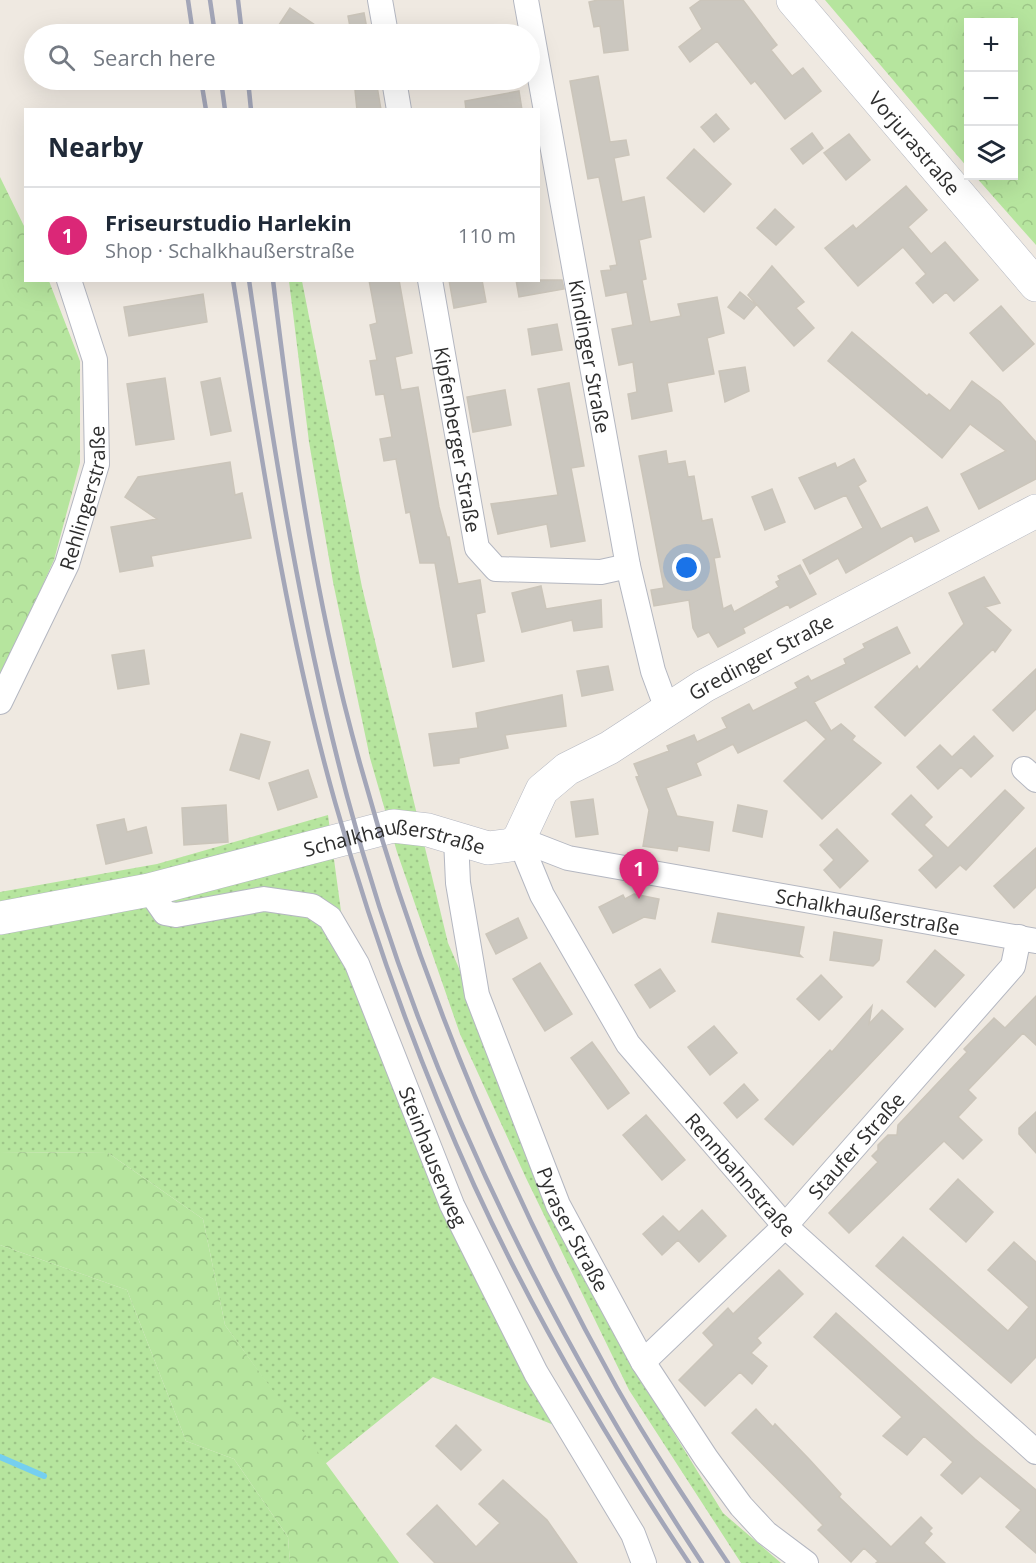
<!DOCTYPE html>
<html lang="en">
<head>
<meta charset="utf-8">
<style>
	body { margin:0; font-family:"Open Sans",sans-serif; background:#f2f2f3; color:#1f2937 }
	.controls { position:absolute; right:18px; top:18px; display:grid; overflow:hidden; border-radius:0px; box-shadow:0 6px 24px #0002 }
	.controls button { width:54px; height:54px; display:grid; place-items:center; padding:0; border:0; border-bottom:2px solid #e0e1e3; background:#fff; color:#1f2937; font:30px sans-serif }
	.you { position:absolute; left:687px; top:568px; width:21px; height:21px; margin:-15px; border:4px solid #fff; border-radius:50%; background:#1a73e8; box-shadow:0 0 0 9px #1a73e833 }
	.badge { display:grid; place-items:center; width:39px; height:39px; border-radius:50%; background:#db2777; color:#fff; font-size:20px; font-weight:700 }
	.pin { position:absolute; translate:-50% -50px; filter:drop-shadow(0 2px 3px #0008) }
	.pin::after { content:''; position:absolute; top:32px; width:21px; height:18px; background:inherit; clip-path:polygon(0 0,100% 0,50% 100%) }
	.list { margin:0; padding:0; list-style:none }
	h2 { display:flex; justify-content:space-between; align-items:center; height:78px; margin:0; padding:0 24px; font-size:26px }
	h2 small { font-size:20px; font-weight:400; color:#747a83 }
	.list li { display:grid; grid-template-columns:39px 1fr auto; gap:18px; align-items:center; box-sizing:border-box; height:96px; padding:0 24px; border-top:2px solid #e0e1e3 }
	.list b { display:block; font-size:22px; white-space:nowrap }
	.list p { margin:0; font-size:20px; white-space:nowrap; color:#747a83 }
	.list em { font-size:20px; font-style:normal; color:#747a83 }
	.icon { flex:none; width:33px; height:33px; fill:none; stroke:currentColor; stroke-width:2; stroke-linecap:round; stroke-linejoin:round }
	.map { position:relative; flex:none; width:1036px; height:1563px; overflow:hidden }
	.search { position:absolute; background:#fff; box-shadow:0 6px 24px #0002; left:24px; top:24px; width:516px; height:66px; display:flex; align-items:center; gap:15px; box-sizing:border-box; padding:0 21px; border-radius:33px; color:#747a83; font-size:22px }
	.panel { position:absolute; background:#fff; box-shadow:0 6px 24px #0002; left:24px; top:108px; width:516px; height:174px; border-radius:0px }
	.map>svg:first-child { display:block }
	.grass { fill:url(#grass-dots) }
	.forest { fill:url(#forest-crowns) }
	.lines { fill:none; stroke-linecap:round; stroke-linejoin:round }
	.stream { stroke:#75cff0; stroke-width:6 }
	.building { fill:#cbc7bf; stroke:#cbc5ba; stroke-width:1.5 }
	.street-casing { stroke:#b4b7c1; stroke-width:26 }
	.secondary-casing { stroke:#b4b7c1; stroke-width:34 }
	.street { stroke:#fff; stroke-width:24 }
	.secondary { stroke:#fff; stroke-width:33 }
	.rail { stroke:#a3a6b8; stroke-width:4.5 }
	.labels { text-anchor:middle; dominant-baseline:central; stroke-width:4.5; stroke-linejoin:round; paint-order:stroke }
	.street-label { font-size:20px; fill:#2e2e2e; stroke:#fff }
</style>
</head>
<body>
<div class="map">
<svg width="1036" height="1563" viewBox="0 0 1036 1563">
	<defs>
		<pattern id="grass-dots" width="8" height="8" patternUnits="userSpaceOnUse" patternTransform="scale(1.5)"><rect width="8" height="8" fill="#b6e59e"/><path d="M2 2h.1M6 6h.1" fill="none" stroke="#9dc588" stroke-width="1.8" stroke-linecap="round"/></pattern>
		<pattern id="forest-crowns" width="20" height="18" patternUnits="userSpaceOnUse" patternTransform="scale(1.5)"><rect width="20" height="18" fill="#b6e59e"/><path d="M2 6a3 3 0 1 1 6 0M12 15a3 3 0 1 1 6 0" fill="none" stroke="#9dc588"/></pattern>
	</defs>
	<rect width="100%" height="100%" fill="#efe9e1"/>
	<path class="grass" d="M289 281H302L362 587 448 943 631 1363 723 1513 781 1563H741L629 1390 526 1178 460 1034 397 852 370 758 333 582 309 442Z
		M328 815 343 926 425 1135 564 1429 433 1377 325 1464 225 1325 203 1219 108 1153 0 1152V892L157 864Z
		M0 1245 127 1290 186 1441 234 1459 288 1537 290 1563H0Z"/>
	<path class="forest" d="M825 0H1036V245L975 176H1014V22H968V168Z
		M0 177 25 228 26 280 49 281 80 361V463L54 560 0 680Z
		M0 1152 108 1153 203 1219 225 1325 399 1563H290L288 1537 234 1459 186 1441 127 1290 0 1245Z"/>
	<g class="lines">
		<path class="stream" d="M0 1457 44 1476"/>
	</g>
	<path class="building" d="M598 0H623L628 50 604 53 600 26 594 27 589 2Z
		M701 0H743L777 45 771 50 792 76 803 68 821 91 785 119 755 81 751 84 717 41 690 62 679 47 702 29 690 8Z
		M290 8 315 25 309 34H273Z
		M364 13 367 29 351 32 348 16Z
		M598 76 610 142 626 140 629 155 614 158 622 202 644 197 651 237 639 240 646 279 642 280 650 322 681 316 678 304 717 297 724 333 707 338 714 374 667 383 672 411 632 419 628 394 637 392 633 362 619 365 612 329 633 325 627 292 606 296 601 271 611 270 610 266 617 265 599 177 588 179 570 81Z
		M354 80H376L381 110H357Z
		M519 91 522 110H466L465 101Z
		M716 114 729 129 714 142 701 127Z
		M812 133 823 148 803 164 791 149Z
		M849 134 870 160 846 180 824 153Z
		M694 149 731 184 704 212 667 178Z
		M906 186 927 210 908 227 931 254 945 242 978 280 954 301 946 292 933 303 916 283 926 274 903 247 858 286 825 248 853 225 856 229Z
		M775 209 794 227 776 245 757 228Z
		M772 266 804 302 796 308 814 328 794 346 748 295Z
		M369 280H399L412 353 395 357 401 390 418 387 439 507 447 537H449L458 584 480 580 485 612 476 614 484 661 453 667 435 563H420L410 512 406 513 396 459 384 461 380 439 392 437 384 394 376 395 370 361 377 360 370 325 377 323Z
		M449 280H482L486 302 454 308Z
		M516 280H562L564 289 519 297Z
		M740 292 756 305 744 319 728 307Z
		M203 294 207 322 129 336 124 307Z
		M1001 306 1034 344 1003 371 970 333Z
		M557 324 562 350 532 355 528 329Z
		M852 332 927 396 929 394 950 411 972 381 1000 402 1036 442V479L979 509 961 474 1006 451 970 424 942 458 828 361Z
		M745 367 749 391 725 402 719 371Z
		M165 378 174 439 136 445 127 384Z
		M220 378 231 431 211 435 201 382Z
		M569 383 584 466 571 468 585 541 551 547 547 524 498 534 491 504 558 495 538 389Z
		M505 390 511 425 473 432 467 397Z
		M666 451 668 464 685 461 688 477 694 476 702 521 712 519 720 557 714 558 723 609 731 605 734 612 779 587 776 582 780 580 778 576 800 565 816 594 790 608 788 604 743 628 745 633 718 647 709 632 698 637 693 628 689 600 654 606 651 590 664 588 639 456Z
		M854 459 866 481 858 486 881 529 927 507 939 531 915 542 912 535 846 573 838 558 810 574 803 560 863 528 846 495 815 509 799 478 835 463 837 468Z
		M230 462 235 495 242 493 251 538 151 556 153 566 120 572 111 527 157 519 125 497 138 477Z
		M772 489 785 522 765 530 752 497Z
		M984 577 1000 603 985 607 1011 630 995 652 993 649 905 736 875 707 917 666 919 670 964 624 949 593Z
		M541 586 546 609 601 600 602 627 574 631 572 620 522 632 512 593Z
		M897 627 910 653 814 702 831 731 841 724 855 736 852 740 881 763 822 819 784 781 826 739 806 720 738 753 733 744 696 763 701 775 666 788 677 816 713 822 709 851 678 846 677 851 643 846 649 810 636 777 639 776 634 764 669 751 667 746 694 735 697 742 727 728 722 718 749 704 753 711 798 688 795 683 808 676 811 681 846 664 844 659 865 648 863 644Z
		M144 650 149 684 118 689 112 655Z
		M608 666 613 690 582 696 577 671Z
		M1036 669V709L1013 731 993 710Z
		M562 695 566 726 505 735 508 748 459 758V763L434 766 429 734 478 728 476 713Z
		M241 734 270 742 259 779 230 770Z
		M974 736 993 756 971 777 961 767 938 789 917 767 940 745 952 757Z
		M308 770 317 797 278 810 269 783Z
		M1005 790 1024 808 966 870 960 865 936 888 919 870 934 856 892 814 911 795 932 817 924 825 948 848Z
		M593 799 598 834 576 837 571 802Z
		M226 805 228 842 184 845 182 808Z
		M738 805 767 811 762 837 733 831Z
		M124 819 127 832 146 827 152 853 106 864 97 825Z
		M837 829 868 861 840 888 824 870 834 860 820 845Z
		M1036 848V887L1014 908 994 886Z
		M634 894 659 899 655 919 644 917 613 933 599 907 623 895 625 899Z
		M718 913 804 927 799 954 802 957 712 942Z
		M518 918 527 938 496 954 486 934Z
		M834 932 882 940 879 960 873 966 830 960Z
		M935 950 964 975 935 1007 907 982Z
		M540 963 572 1014 545 1031 513 979Z
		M660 969 675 991 650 1008 635 985Z
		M821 975 842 997 819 1020 797 999Z
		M1036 996V1045L1023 1033 968 1090 976 1098 958 1117 982 1140 963 1159 944 1141 849 1233 829 1213 878 1162 872 1156 878 1150V1145L888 1135H897L898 1125 967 1052 964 1049 994 1018 1005 1028Z
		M872 1006 869 1024 882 1010 903 1029 793 1145 765 1119 830 1050 832 1052Z
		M714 1026 737 1053 710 1075 688 1047Z
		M592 1042 629 1093 608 1109 571 1058Z
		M744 1084 758 1100 737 1118 724 1103Z
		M1036 1112V1153L1019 1134V1128Z
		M646 1115 685 1160 662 1180 623 1135Z
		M958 1179 993 1212 966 1242 930 1209Z
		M702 1210 726 1236 699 1262 678 1240 662 1255 643 1234 663 1216 679 1232Z
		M903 1237 1008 1331 1029 1307 988 1270 1014 1242 1036 1262V1357L1011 1383 876 1266Z
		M779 1270 803 1294 757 1338 761 1343 751 1353 767 1366 752 1384 740 1372 705 1406 679 1380 714 1345 703 1333 728 1308 733 1314Z
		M836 1313 975 1439 1036 1490V1553L1006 1527 1021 1510 980 1476 962 1494 941 1475 953 1462 924 1436 907 1455 883 1436 902 1417 814 1337Z
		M756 1409 773 1427 775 1424 809 1459 841 1494 839 1497 891 1547 921 1517 932 1528 929 1531 932 1534 924 1543 945 1563H876L878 1561 864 1548 851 1562 818 1530 823 1525 732 1433Z
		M456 1425 481 1450 461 1470 436 1446Z
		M503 1480 547 1520 577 1563H435L407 1534 437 1505 476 1547 500 1523 479 1504Z"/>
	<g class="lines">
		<g class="street-casing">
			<g id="street">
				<path d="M380 0 386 34"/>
				<path id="s1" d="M526 0 628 566 653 671 667 709"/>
				<path d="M394 80 399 110"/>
				<path id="s2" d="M430 280 477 548 496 569 601 572 628 566"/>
				<path id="s3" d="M0 702 67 564 97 464 95 360 69 280"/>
				<path d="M1024 769 1036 780"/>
				<path id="s4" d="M456 839 458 883 477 995 558 1205 643 1362 706 1458 741 1506 766 1533 806 1563"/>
				<path id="s5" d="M519 839 542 895 628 1044 785 1226 1036 1452"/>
				<path id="s6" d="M519 839 568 858 1036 941"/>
				<path id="s7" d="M149 890 165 913 176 915 264 899 312 906 330 918 357 964 452 1205 536 1373 633 1534 644 1563"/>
				<path id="s8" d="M643 1362 785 1226 1013 966 1019 937"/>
			</g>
		</g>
		<g class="secondary-casing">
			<g id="secondary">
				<path id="s9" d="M793 0 1036 285"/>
				<path id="s10" d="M0 918 149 890 393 826 428 830 488 848 511 845 519 839 542 790 567 769 609 748 704 686 1036 511"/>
			</g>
		</g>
		<use href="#street" class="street"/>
		<use href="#secondary" class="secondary"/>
		<path class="rail" d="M188 0 193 34
			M210 0 215 34
			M238 0 242 34
			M201 80 206 110
			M221 80 225 110
			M248 80 251 110
			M233 280C261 455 287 632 335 802 372 933 418 1061 474 1185 534 1316 609 1443 689 1563
			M249 280C274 453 302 627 347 796 419 1070 547 1327 702 1563
			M273 280C290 422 310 564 344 703 404 942 497 1173 617 1388 651 1448 690 1506 728 1563"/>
	</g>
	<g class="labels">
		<g class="street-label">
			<text stroke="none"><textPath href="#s9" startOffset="188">Vorjurastraße</textPath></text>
			<text stroke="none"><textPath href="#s1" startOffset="362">Kindinger Straße</textPath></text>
			<text stroke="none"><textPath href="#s2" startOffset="162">Kipfenberger Straße</textPath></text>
			<text stroke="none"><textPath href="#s3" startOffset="222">Rehlingerstraße</textPath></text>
			<text stroke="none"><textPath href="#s10" startOffset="846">Gredinger Straße</textPath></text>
			<text stroke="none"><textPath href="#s10" startOffset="405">Schalkhaußerstraße</textPath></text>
			<text stroke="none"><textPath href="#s6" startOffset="357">Schalkhaußerstraße</textPath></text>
			<text stroke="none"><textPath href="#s8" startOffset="304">Staufer Straße</textPath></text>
			<text stroke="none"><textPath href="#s7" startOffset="459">Steinhauserweg</textPath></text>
			<text stroke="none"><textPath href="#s5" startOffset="405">Rennbahnstraße</textPath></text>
			<text stroke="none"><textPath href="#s4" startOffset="411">Pyraser Straße</textPath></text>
		</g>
	</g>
</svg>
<div class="controls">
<button>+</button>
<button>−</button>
<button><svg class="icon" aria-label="layers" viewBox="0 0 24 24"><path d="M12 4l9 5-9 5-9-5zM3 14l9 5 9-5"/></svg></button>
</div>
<div class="you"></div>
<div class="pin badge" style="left:639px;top:899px">1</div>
<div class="search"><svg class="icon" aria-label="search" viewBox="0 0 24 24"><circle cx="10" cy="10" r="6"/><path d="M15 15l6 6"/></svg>Search here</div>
<section class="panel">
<h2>Nearby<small></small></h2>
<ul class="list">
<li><span class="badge">1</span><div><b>Friseurstudio Harlekin</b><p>Shop · Schalkhaußerstraße</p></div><em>110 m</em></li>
</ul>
</section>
</div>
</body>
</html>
